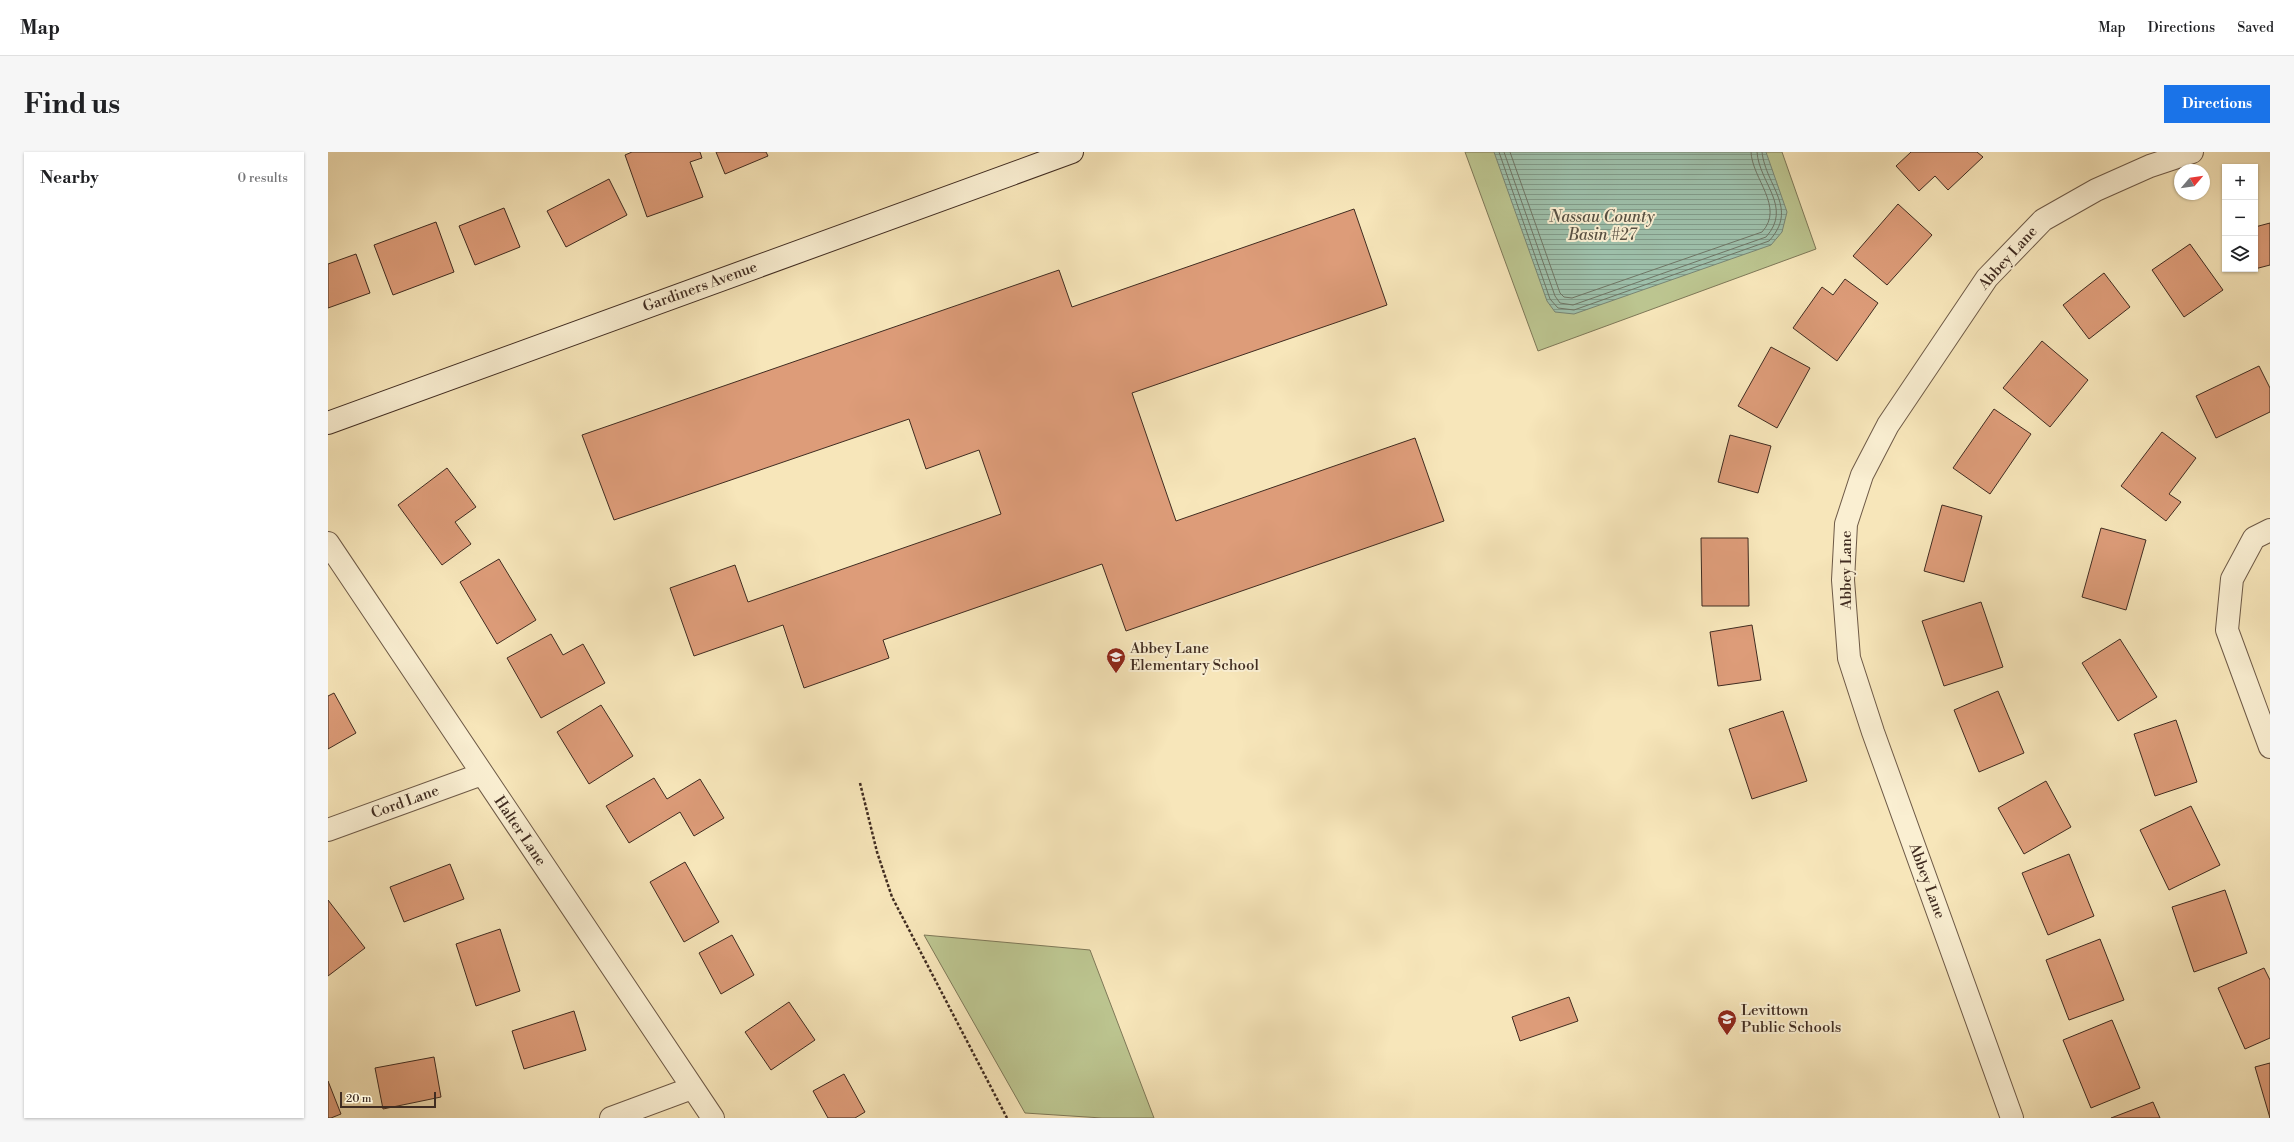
<!DOCTYPE html>
<html lang="en">
<head>
<meta charset="utf-8">
<style>
	body { margin:0; font-family:"Libre Bodoni",serif; background:#f6f6f6; color:#202124 }
	.controls { position:absolute; right:12px; top:12px; display:grid; overflow:hidden; border-radius:0px; box-shadow:0 1px 3px #0004 }
	.controls button { width:36px; height:36px; display:grid; place-items:center; padding:0; border:0; border-bottom:1px solid #e0e0e0; background:#fff; color:#202124; font:20px sans-serif }
	.compass { position:absolute; left:1846px; top:12px; width:36px; height:36px; border-radius:50%; background:#fff; box-shadow:0 1px 3px #0004; rotate:61deg }
	.scale { position:absolute; left:12px; bottom:10px; width:96px; box-sizing:border-box; padding-left:4px; border:2px solid #402c21; border-top:0; font-size:11px; line-height:14px; white-space:nowrap; color:#402c21; -webkit-text-stroke:3px #faefd2; paint-order:stroke }
	.list { margin:0; padding:0; list-style:none }
	h2 { display:flex; justify-content:space-between; align-items:center; height:52px; margin:0; padding:0 16px; font-size:17px }
	h2 small { font-size:13px; font-weight:400; color:#757577 }
	.icon { flex:none; width:22px; height:22px; fill:none; stroke:currentColor; stroke-width:2; stroke-linecap:round; stroke-linejoin:round }
	.map { position:relative; flex:none; width:1942px; height:966px; overflow:hidden; border-radius:0px }
	header { display:flex; align-items:center; gap:24px; box-sizing:border-box; height:56px; padding:0 20px; background:#fff; border-bottom:1px solid #e0e0e0 }
	header strong { font-size:19px }
	nav { display:flex; gap:22px; margin-inline-start:auto; font-size:14px }
	.intro { display:flex; align-items:center; justify-content:space-between; box-sizing:border-box; height:96px; padding:0 24px }
	h1 { margin:0; font-size:28px }
	.button { padding:10px 18px; border-radius:0px; background:#1a73e8; color:#fff; font-size:14px; font-weight:700 }
	main { display:flex; gap:24px; padding:0 24px }
	aside { flex:1; background:#fff; border-radius:0px; box-shadow:0 1px 3px #0004 }
	.map>svg:first-child { display:block }
	.green { fill:#bcc590; stroke:#7e7858 }
	.water { fill:url(#water-rules); stroke:#788574 }
	.lines { fill:none; stroke-linecap:round; stroke-linejoin:round }
	.shore { stroke:#6f7666; stroke-width:1 }
	.building { fill:#dd9c79; stroke:#402c21 }
	.street-casing { stroke:#6e5a47; stroke-width:24 }
	.secondary-casing { stroke:#402c21; stroke-width:24 }
	.path { stroke:#402c21; stroke-width:2.5; stroke-dasharray:3 2; stroke-linecap:butt }
	.street { stroke:#faefd2; stroke-width:22 }
	.secondary { stroke:#faefd2; stroke-width:22 }
	.labels { text-anchor:middle; dominant-baseline:central; stroke-width:4; stroke-linejoin:round; paint-order:stroke }
	.street-label { font-size:15px; fill:#402c21; stroke:#faefd2 }
	.poi-label { font-size:15px; fill:#402c21; stroke:#faefd2; text-anchor:start }
	.water-label { font-size:16px; font-style:italic; fill:#585144; stroke:#faefd2 }
</style>
</head>
<body>
<header>
<strong>Map</strong>
<nav><a>Map</a><a>Directions</a><a>Saved</a></nav>
</header>
<div class="intro"><h1>Find us</h1><a class="button">Directions</a></div>
<main>
<aside>
<h2>Nearby<small>0 results</small></h2>
<ul class="list">
</ul>
</aside>
<div class="map">
<svg width="1942" height="966" viewBox="0 0 1942 966">
	<defs>
		<pattern id="water-rules" width="6" height="5" patternUnits="userSpaceOnUse"><rect width="6" height="5" fill="#9ec0ab"/><path d="M0 2.5h6" fill="none" stroke="#829c8b"/></pattern>
	</defs>
	<rect width="100%" height="100%" fill="#f7e6ba"/>
	<filter id="stains"><feTurbulence type="fractalNoise" baseFrequency=".005" numOctaves="4"/><feColorMatrix values="0 0 0 0 .2 0 0 0 0 .09 0 0 0 0 .02 0 0 0 .5 -.17"/></filter>
	<radialGradient id="worn" r=".72"><stop offset=".6" stop-color="#630" stop-opacity="0"/><stop offset="1" stop-color="#630" stop-opacity=".3"/></radialGradient>
	<path class="green" d="M1137 0H1454L1488 97 1210 199Z
		M596 783 762 798 826 966H774L697 961Z"/>
	<path class="water" d="M1166 0H1438L1459 60 1454 80 1443 93 1246 162 1227 160 1219 149Z"/>
	<g class="lines">
		<path class="shore" d="M1171 0 1222 147 1230 156 1246 158 1441 89C1471 56 1438 35 1434 0
			M1176 0 1227 144 1232 151 1245 153 1438 85C1465 55 1431 31 1429 0
			M1182 0 1232 141 1236 145 1244 146 1434 80C1457 55 1424 27 1423 0"/>
	</g>
	<path class="building" d="M304 0H372L374 6 362 10 375 45 319 65 297 3Z
		M388 0H438L440 4 397 22Z
		M1583 0H1649L1655 5 1620 38 1607 24 1591 39 1568 14Z
		M281 27 299 63 238 95 219 59Z
		M1570 52 1604 83 1559 133 1525 104Z
		M176 56 192 95 147 113 131 74Z
		M1026 57 1059 153 804 241 848 369 1087 286 1116 369 798 479 774 412 555 488 561 506 476 536 455 473 366 504 342 436 407 413 420 450 673 362 651 298 598 317 581 267 286 368 254 283 731 118 744 155Z
		M108 70 126 120 65 143 46 93Z
		M1942 71V113L1923 118 1927 117V75Z
		M1862 92 1895 138 1856 165 1824 118Z
		M28 102 42 141 0 156V112Z
		M1776 121 1802 155 1761 187 1735 153Z
		M1517 127 1550 151 1509 209 1465 176 1494 135 1505 143Z
		M1714 189 1760 228 1722 275 1675 236Z
		M1443 195 1482 216 1449 276 1410 254Z
		M1931 214 1942 236V260L1888 286 1868 244Z
		M1666 257 1703 282 1662 342 1625 316Z
		M1834 280 1868 306 1841 342 1853 350 1838 369 1793 334Z
		M1402 283 1443 294 1430 341 1390 330Z
		M119 316 148 355 127 370 143 392 114 413 70 353Z
		M1614 353 1654 364 1636 430 1596 419Z
		M1773 376 1818 388 1798 458 1754 445Z
		M1373 386H1420L1421 454H1374Z
		M171 407 208 468 169 492 132 430Z
		M1653 450 1675 515 1616 534 1594 469Z
		M1424 473 1433 528 1390 534 1382 480Z
		M223 482 235 503 255 492 277 531 213 566 179 506Z
		M1792 487 1829 545 1790 569 1754 511Z
		M1670 539 1696 601 1651 620 1626 558Z
		M6 541 28 581 0 597V544Z
		M273 553 305 604 261 632 229 580Z
		M1455 559 1479 629 1424 647 1401 577Z
		M1848 568 1869 630 1827 644 1806 582Z
		M326 626 339 647 372 627 396 666 366 684 352 660 301 691 278 654Z
		M1718 629 1743 675 1696 702 1670 656Z
		M1863 654 1892 713 1841 738 1812 678Z
		M1741 702 1766 764 1720 783 1694 721Z
		M357 710 391 770 356 790 322 730Z
		M122 712 136 747 76 770 62 735Z
		M1897 738 1919 801 1866 820 1844 755Z
		M0 748 37 796 0 824Z
		M172 777 192 839 148 854 128 792Z
		M404 783 426 823 393 842 371 801Z
		M1772 787 1796 848 1741 868 1718 808Z
		M1936 816 1942 828V886L1917 897 1890 836Z
		M1241 845 1250 869 1192 889 1184 865Z
		M461 850 487 888 443 918 417 880Z
		M246 859 258 898 196 917 184 879Z
		M1784 868 1812 936 1763 956 1735 888Z
		M106 905 113 945 55 957 47 916Z
		M1942 911V966L1927 915Z
		M516 922 537 960 527 966H500L485 939Z
		M0 929 13 962 3 966H0Z
		M1825 950 1832 966H1783Z"/>
	<g class="lines">
		<g class="street-casing">
			<path id="street" d="M1942 378 1926 386 1904 427 1899 478 1942 595
				M0 391 385 966
				M0 678 154 622
				M283 966 364 936
				M1684 966 1545 580 1521 506 1515 428 1518 372 1534 323 1560 273 1659 126 1715 68 1768 38 1822 14 1864 0"/>
		</g>
		<g class="secondary-casing">
			<path id="secondary" d="M0 271 744 0"/>
		</g>
		<path class="path" d="M532 631 549 700 564 745 679 966"/>
		<use href="#street" class="street"/>
		<use href="#secondary" class="secondary"/>
	</g>
	<defs>
		<g id="school-pin" transform="scale(1)"><path d="M0 17L-7.5 6A9.5 9.5 0 1 1 7.5 6Z" fill="#8f2418" stroke="#faefd2"/><path d="M0-5L7-2L0 1L-7-2ZM-4 1L0 2.5L4 1V4Q0 6-4 4Z" fill="#fff"/></g>
	</defs>
	<g fill-rule="evenodd">
		<use href="#school-pin" x="788" y="505"/>
		<use href="#school-pin" x="1399" y="867"/>
	</g>
	<g class="labels">
		<g class="street-label">
			<text transform="translate(1680 106) rotate(-48)">Abbey Lane</text>
			<text transform="translate(372 135) rotate(-20)">Gardiners Avenue</text>
			<text transform="translate(1518 418) rotate(-90)">Abbey Lane</text>
			<text transform="translate(77 650) rotate(-20)">Cord Lane</text>
			<text transform="translate(192 679) rotate(56)">Halter Lane</text>
			<text transform="translate(1599 729) rotate(70)">Abbey Lane</text>
		</g>
		<g class="poi-label">
			<text x="802" y="496">Abbey Lane<tspan x="802" dy="17">Elementary School</tspan></text>
			<text x="1413" y="858">Levittown<tspan x="1413" dy="17">Public Schools</tspan></text>
		</g>
		<g class="water-label">
			<text x="1274" y="65">Nassau County<tspan x="1274" dy="18">Basin #27</tspan></text>
		</g>
	</g>
	<rect width="100%" height="100%" filter="url(#stains)"/>
	<rect width="100%" height="100%" fill="url(#worn)"/>
</svg>
<div class="controls">
<button>+</button>
<button>−</button>
<button><svg class="icon" aria-label="layers" viewBox="0 0 24 24"><path d="M12 4l9 5-9 5-9-5zM3 14l9 5 9-5"/></svg></button>
</div>
<svg class="compass" viewBox="-18 -18 36 36"><path d="M0-13l5 13h-10z" fill="#e53935"/><path d="M0 13l5-13h-10z" fill="#757577"/></svg>
<div class="scale">20 m</div>
</div>
</main>
</body>
</html>
